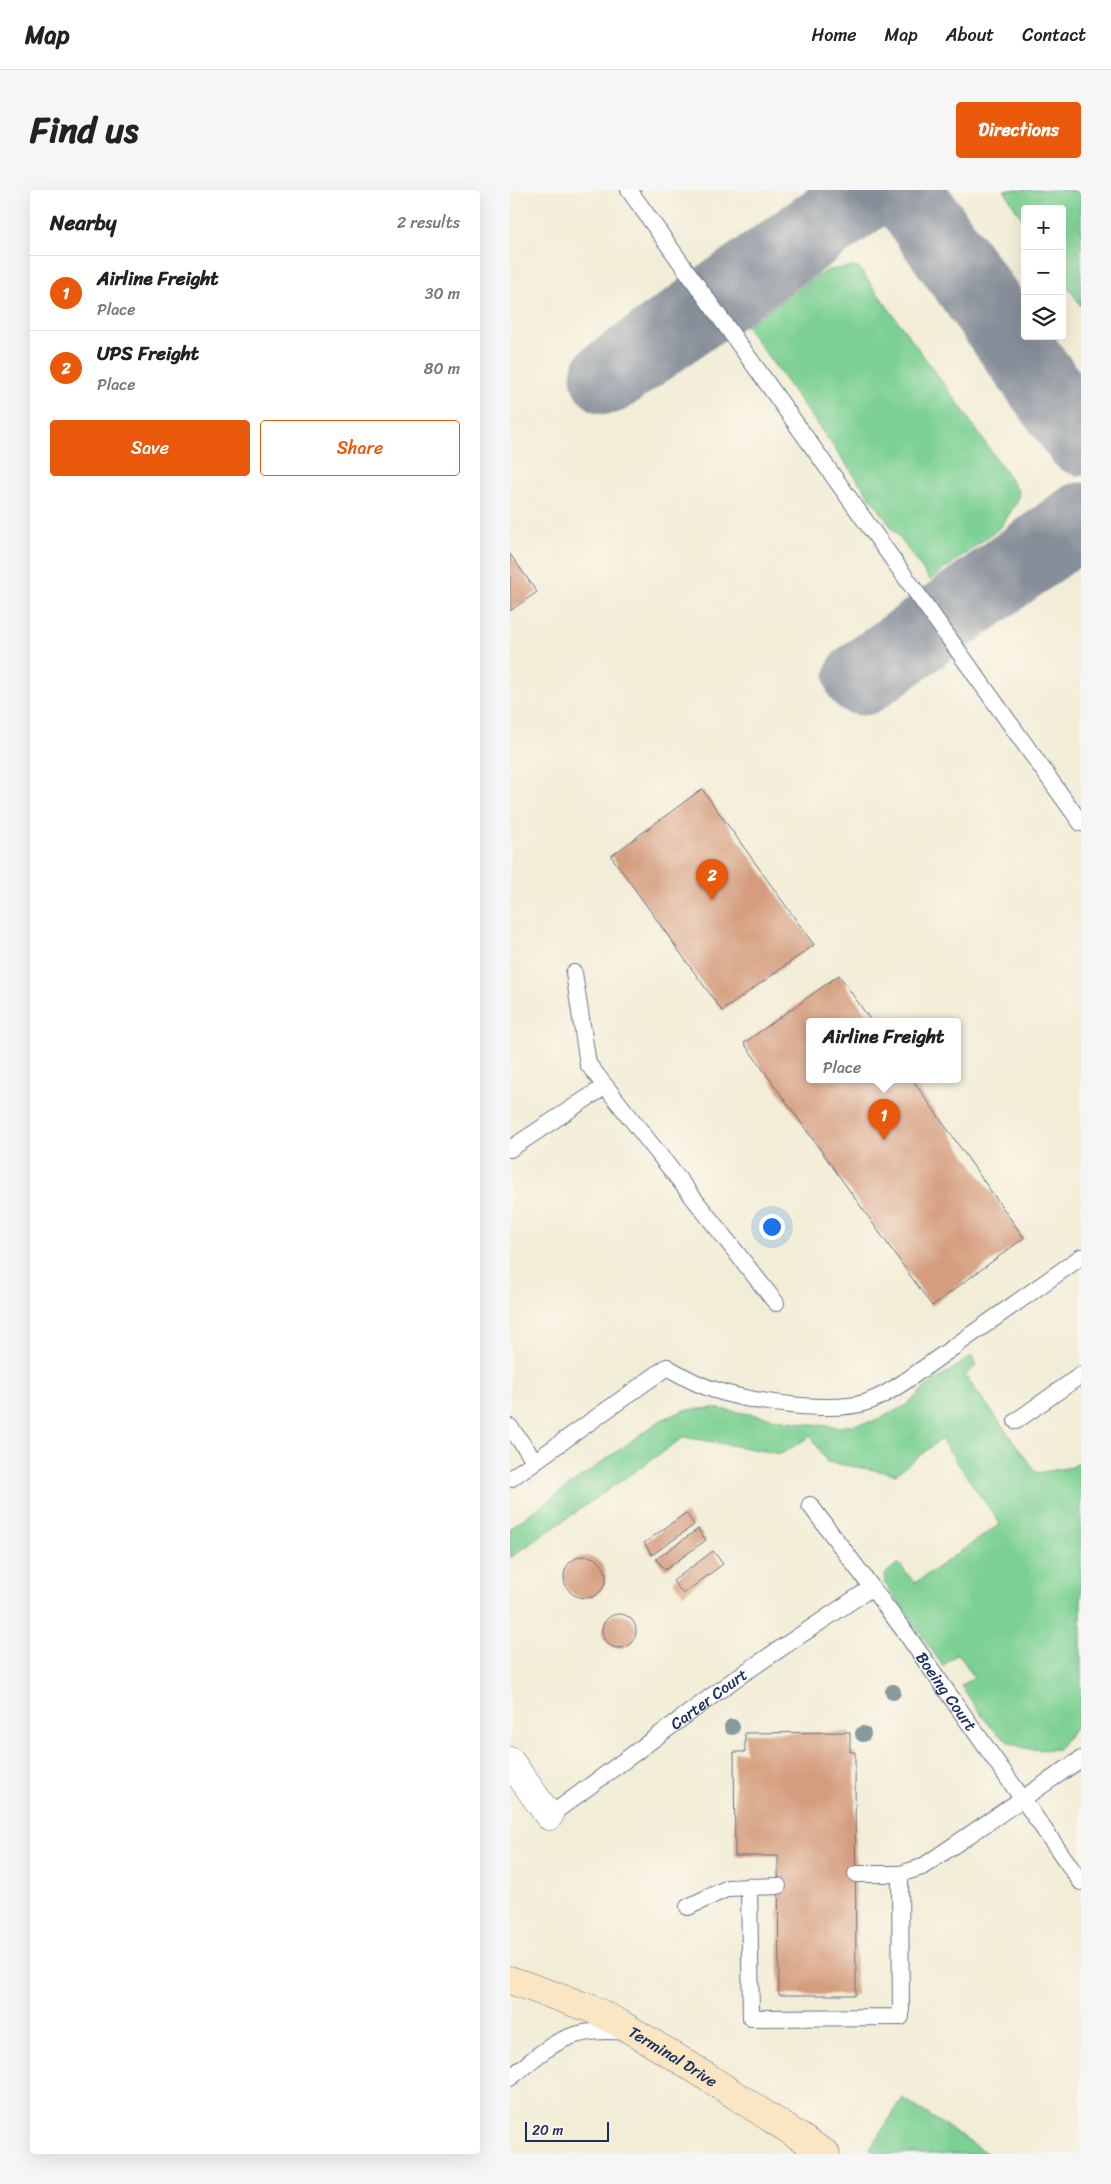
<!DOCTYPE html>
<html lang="en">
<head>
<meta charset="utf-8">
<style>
	body { margin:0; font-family:Sriracha,sans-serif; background:#f6f6f6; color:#222 }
	.controls { position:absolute; right:15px; top:15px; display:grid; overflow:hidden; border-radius:5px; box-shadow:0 5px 20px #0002 }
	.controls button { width:45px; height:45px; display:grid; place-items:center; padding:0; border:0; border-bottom:1px solid #e0e0e0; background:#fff; color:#222; font:25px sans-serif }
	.scale { position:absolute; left:15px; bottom:12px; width:84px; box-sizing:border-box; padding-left:5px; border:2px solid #1b2f5e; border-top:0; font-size:14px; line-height:18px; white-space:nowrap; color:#1b2f5e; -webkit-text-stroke:4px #fbf7ec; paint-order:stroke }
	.you { position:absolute; left:261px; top:1036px; width:18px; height:18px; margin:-12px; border:4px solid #fff; border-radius:50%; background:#1a73e8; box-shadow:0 0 0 8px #1a73e833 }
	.badge { display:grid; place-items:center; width:32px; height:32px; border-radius:50%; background:#ea580c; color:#fff; font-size:16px; font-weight:700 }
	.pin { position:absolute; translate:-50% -41px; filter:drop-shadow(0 1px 2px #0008) }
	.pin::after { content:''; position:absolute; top:26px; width:18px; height:15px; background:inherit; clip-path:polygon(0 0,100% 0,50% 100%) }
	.popup { position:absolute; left:296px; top:828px; width:155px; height:65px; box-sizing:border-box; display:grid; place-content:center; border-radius:5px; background:#fff; filter:drop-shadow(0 1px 4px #0005); font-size:16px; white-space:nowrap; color:#767676 }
	.popup b { font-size:19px; color:#222 }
	.popup::after { content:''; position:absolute; left:50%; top:100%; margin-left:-10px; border:10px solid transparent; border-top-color:#fff }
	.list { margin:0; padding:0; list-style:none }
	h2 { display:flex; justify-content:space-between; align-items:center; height:65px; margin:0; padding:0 20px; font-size:21px }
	h2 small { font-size:16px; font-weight:400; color:#767676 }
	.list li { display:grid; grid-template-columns:32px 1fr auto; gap:15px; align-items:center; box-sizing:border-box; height:75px; padding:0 20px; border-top:1px solid #e0e0e0 }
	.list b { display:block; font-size:19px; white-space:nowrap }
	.list p { margin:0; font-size:16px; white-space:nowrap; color:#767676 }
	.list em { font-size:16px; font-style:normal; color:#767676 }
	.actions { display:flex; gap:10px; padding:15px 20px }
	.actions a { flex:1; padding:11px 0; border:1px solid #ea580c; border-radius:5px; text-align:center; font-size:18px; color:#ea580c }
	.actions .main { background:#ea580c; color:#fff }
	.icon { flex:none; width:28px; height:28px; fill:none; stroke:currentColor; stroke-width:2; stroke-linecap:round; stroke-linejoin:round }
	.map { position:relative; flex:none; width:571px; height:1964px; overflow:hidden; border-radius:5px }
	header { display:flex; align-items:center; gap:30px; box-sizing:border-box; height:70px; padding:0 25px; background:#fff; border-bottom:1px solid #e0e0e0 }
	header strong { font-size:24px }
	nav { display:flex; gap:28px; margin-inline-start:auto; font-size:18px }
	.intro { display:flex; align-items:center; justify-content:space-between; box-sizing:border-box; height:120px; padding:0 30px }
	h1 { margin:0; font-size:35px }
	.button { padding:12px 22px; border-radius:5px; background:#ea580c; color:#fff; font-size:18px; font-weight:700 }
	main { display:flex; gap:30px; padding:0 30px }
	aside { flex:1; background:#fff; border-radius:5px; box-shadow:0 5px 20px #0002 }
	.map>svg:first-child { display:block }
	.green { fill:#7cd093; stroke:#4c8078 }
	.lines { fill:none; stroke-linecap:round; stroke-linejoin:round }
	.taxiway { stroke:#868e9a; stroke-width:75 }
	.building { fill:#d59d7e }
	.service-casing { stroke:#667288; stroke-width:18 }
	.minor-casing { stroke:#667288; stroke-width:29 }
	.secondary-casing { stroke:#667288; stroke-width:29 }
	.service { stroke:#fff; stroke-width:16 }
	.minor { stroke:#fff; stroke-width:28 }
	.secondary { stroke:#fbe6c3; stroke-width:28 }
	.tree { fill:#899a9b }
	.labels { text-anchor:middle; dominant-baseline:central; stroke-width:4; stroke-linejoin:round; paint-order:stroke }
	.street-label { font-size:16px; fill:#1b2f5e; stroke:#fbf7ec }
</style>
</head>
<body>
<header>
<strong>Map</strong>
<nav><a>Home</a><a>Map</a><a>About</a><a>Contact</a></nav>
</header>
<div class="intro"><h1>Find us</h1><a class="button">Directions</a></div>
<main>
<aside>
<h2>Nearby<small>2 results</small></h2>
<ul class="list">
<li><span class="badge">1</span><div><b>Airline Freight</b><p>Place</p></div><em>30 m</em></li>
<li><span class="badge">2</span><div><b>UPS Freight</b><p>Place</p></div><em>80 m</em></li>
</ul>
<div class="actions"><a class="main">Save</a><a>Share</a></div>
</aside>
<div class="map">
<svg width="571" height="1964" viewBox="0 0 571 1964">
	<rect width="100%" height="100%" fill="#fbf7ec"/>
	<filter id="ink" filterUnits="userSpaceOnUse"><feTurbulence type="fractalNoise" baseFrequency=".02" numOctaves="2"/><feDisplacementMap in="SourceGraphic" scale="10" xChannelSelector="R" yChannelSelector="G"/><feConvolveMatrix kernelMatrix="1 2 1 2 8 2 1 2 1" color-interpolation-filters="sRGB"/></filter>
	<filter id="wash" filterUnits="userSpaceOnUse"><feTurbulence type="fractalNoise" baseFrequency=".0096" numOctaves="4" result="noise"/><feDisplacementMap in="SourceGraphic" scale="20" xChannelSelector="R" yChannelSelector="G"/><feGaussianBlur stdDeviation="1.12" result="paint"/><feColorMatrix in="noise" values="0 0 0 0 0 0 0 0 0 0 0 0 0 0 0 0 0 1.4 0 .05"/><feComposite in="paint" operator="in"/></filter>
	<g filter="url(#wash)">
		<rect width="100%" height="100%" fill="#f2edd6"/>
		<path class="green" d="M494 0H571V116L552 88V19H515V34Z
			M342 77 349 78 450 216 509 302 507 312 491 337 420 390 236 136 307 86 318 80Z
			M462 1166 467 1175 455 1185 527 1283 562 1277 571 1271V1531L548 1559C491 1565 481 1537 451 1496L464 1487 448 1463 433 1476 374 1392 376 1383 388 1373 405 1393 490 1334 431 1249 386 1284 317 1272 301 1246 271 1264 174 1247 0 1368V1338L151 1230 175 1220 204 1218 297 1234 330 1237 364 1231 395 1216 417 1196Z
			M393 1908 478 1964H368L360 1959Z"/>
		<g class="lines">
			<path class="taxiway" d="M394 0 571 248
				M98 187 361 0
				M352 488 571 330"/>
		</g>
		<g id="blocks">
			<path class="building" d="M0 364 27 402 0 421Z
				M192 599 304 755 212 821 101 666Z
				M329 785 361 831H300V889H402L514 1048 422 1116 234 853Z
				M176 1323 184 1335 142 1365 134 1353Z
				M188 1339 196 1350 155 1380 146 1369Z
				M203 1361 213 1374 173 1404 163 1391Z
				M54 1387a21 21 0 1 1 42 0a21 21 0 1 1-42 0Z
				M92 1441a17 17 0 1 1 34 0a17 17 0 1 1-34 0Z
				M340 1542V1562H345L346 1805H269L268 1666H225L224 1562H235V1543Z"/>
		</g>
	</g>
	<g filter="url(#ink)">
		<use href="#blocks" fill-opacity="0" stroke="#667288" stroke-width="1"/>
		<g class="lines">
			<g class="service-casing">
				<g id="service">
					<path d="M119 0 571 633"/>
					<path d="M64 783 78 874 266 1113"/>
					<path d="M0 959 94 897"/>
					<path d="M506 1231 571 1185"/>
					<path d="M0 1237 25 1271"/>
					<path d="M0 1289 157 1177C172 1186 188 1195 205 1200 240 1212 322 1224 357 1212 372 1207 384 1199 397 1190L571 1067"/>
					<path id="s1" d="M300 1315 395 1442 571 1692"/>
					<path id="s2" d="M39 1626 225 1489 361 1398"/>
					<path d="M346 1684H390L412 1677 571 1569"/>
					<path d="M239 1696 241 1828 391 1827 390 1684"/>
					<path d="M178 1717 218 1698 268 1696"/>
					<path d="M0 1888C42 1854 58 1836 116 1842"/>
				</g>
			</g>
			<g class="minor-casing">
				<path id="minor" d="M0 1571 39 1626"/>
			</g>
			<g class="secondary-casing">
				<g id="secondary">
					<path id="s3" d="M0 1790 82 1819 109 1833 177 1874 316 1964"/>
				</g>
			</g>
			<use href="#service" class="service"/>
			<use href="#minor" class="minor"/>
			<use href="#secondary" class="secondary"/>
		</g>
		<g class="tree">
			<circle cx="383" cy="1502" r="8"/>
			<circle cx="222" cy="1537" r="8"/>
			<circle cx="353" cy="1544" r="8"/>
		</g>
	</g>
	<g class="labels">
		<g class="street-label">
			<text stroke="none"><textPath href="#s1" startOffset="231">Boeing Court</textPath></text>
			<text stroke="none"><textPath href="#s2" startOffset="198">Carter Court</textPath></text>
			<text stroke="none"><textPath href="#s3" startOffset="181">Terminal Drive</textPath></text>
		</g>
	</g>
</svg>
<div class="controls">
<button>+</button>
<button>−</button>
<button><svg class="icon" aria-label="layers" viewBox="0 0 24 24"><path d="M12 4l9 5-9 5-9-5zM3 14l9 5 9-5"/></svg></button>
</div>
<div class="scale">20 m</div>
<div class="you"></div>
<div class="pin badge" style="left:374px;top:950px">1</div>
<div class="popup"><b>Airline Freight</b>Place</div>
<div class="pin badge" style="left:202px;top:710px">2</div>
</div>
</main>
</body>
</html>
